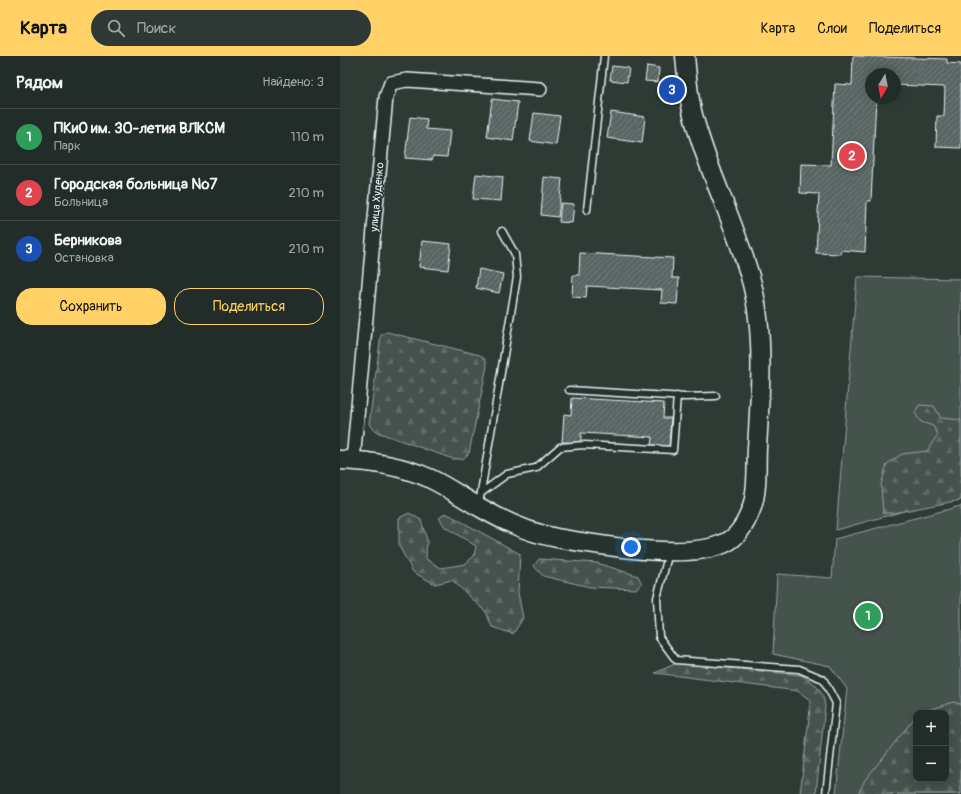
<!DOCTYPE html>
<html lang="ru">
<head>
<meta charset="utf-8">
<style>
	body { margin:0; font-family:Pangolin,sans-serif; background:#2e3834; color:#f1f3f6 }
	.controls { position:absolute; right:12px; bottom:12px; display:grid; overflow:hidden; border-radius:8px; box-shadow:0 2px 10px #0003 }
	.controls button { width:36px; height:36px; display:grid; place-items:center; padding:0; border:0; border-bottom:1px solid #3f4845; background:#222c28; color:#f1f3f6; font:20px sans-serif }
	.compass { position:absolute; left:525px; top:12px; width:36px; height:36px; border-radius:50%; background:#222c28; box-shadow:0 2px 10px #0003; rotate:190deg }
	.you { position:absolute; left:291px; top:491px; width:14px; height:14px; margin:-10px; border:3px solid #fff; border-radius:50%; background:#1a73e8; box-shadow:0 0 0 6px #1a73e833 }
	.badge { display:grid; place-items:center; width:26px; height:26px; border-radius:50%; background:#ffd166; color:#fff; font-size:13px; font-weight:700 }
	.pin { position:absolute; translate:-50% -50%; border:2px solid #fff; box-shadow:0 1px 4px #0006 }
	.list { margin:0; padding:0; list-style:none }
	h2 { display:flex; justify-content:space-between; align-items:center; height:52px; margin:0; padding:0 16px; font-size:17px }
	h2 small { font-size:13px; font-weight:400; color:#a2a7a8 }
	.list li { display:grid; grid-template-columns:26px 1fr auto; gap:12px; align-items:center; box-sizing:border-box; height:56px; padding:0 16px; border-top:1px solid #3f4845 }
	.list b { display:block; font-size:15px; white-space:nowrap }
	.list p { margin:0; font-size:13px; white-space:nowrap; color:#a2a7a8 }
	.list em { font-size:13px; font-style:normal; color:#a2a7a8 }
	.actions { display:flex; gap:8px; padding:12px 16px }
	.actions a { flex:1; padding:9px 0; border:1px solid #ffd166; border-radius:16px; text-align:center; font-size:14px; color:#ffd166 }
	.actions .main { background:#ffd166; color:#111 }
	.icon { flex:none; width:22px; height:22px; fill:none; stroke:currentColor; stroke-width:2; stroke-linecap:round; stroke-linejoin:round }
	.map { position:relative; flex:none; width:621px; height:738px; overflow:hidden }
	header { display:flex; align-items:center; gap:24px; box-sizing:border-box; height:56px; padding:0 20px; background:#ffd166; color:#111 }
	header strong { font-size:19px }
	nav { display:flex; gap:22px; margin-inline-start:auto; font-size:14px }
	.search { width:280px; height:36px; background:#2e3834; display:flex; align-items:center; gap:10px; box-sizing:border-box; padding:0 14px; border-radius:22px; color:#a2a7a8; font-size:15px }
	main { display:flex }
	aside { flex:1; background:#222c28 }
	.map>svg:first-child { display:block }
	.green { fill:#45524e; stroke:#96a2a3; fill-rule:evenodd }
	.forest { fill:url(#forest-firs); stroke:#96a2a3 }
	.building { fill:url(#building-hatch); stroke:#e8f1f8 }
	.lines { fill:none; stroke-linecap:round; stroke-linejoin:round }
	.lane-casing { stroke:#e8f1f8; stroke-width:9 }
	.street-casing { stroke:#e8f1f8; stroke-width:16 }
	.secondary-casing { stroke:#e8f1f8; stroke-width:21 }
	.lane { stroke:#26332d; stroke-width:6 }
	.street { stroke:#26332d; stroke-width:13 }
	.secondary { stroke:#26332d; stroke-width:18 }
	.labels { text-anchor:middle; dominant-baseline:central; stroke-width:3; stroke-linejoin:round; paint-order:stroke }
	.street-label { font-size:11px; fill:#e8f1f8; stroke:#26332d }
</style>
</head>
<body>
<header>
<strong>Карта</strong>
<div class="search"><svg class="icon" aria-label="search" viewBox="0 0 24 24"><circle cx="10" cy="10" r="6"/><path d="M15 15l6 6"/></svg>Поиск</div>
<nav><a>Карта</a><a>Слои</a><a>Поделиться</a></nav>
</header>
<main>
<aside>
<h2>Рядом<small>Найдено: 3</small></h2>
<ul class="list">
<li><span class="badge" style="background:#2e9e5b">1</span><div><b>ПКиО им. 30-летия ВЛКСМ</b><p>Парк</p></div><em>110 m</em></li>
<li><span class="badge" style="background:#e0444e">2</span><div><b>Городская больница №7</b><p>Больница</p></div><em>210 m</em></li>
<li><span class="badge" style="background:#1a4fb4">3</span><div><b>Берникова</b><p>Остановка</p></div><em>210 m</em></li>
</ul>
<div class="actions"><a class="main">Сохранить</a><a>Поделиться</a></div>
</aside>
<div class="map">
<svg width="621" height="738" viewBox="0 0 621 738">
	<defs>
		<pattern id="forest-firs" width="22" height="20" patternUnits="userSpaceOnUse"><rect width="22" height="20" fill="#45524e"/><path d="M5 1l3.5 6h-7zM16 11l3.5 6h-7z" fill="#606b68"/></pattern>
		<pattern id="building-hatch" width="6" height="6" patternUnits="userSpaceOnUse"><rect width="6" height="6" fill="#596563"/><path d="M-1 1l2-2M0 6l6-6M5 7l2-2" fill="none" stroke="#717c7a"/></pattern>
	</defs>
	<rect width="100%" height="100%" fill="#2e3b35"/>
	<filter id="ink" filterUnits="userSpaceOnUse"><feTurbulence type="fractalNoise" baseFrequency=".025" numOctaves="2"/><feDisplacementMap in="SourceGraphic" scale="8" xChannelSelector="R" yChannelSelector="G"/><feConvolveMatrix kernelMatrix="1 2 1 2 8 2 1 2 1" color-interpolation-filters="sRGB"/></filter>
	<g filter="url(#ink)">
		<path class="green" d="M517 221 621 223V439L496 474Z
			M621 450V738H496L507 633 490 610 433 598 437 518 492 522 495 483ZM576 657H606V723H576Z"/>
		<path class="forest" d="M47 276 140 299 146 304 147 310 129 397 123 403H113L34 375 29 368 41 279Z
			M579 349 594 350 601 362 621 364V444L553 457H543L541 429 547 408 562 398 587 395 598 378 593 370 581 366 575 357Z
			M69 457 81 464 87 484 86 503 101 512 125 508 134 500 136 490 105 471 99 462 106 457 180 498 178 537 183 562 173 578 152 571 146 556 112 524 95 528 73 516 59 490V462Z
			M199 503 257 507 298 520 302 528 296 533 250 531 203 520 194 510Z
			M337 607 461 619C475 627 483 634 485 650L476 738H460L471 645 458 635 315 617Z
			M613 646 621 648V738H518L525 724 576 660V723H606V657H580Z"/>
		<path class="building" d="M513 0 607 3V7L621 8V92L596 91 597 60H604L605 31 555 29V18H531V42H536L531 145H527L525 196 501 194 500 198 476 197 479 138 460 137 461 108 491 109 495 28 512 29Z
			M272 10 289 12 287 26 270 24Z
			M307 10 319 12 318 26 305 25Z
			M152 43 178 46 173 85 147 81Z
			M271 56 305 61 302 87 267 82Z
			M194 57 220 60 216 89 190 85Z
			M70 61 87 63 86 73 110 75 107 101 93 100 92 104 65 102Z
			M136 118 163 121 161 145 133 143Z
			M204 121 222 123 218 161 201 159Z
			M221 147 234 148 232 167 219 166Z
			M82 185 111 188 108 214 79 211Z
			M240 197 333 202 332 222H339L337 248 321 247 322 234 247 230 246 242 232 241 233 219H239Z
			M139 213 163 218 159 237 136 232Z
			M232 342 324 347 323 362H331L329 392 311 391 312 381 241 377V387L222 386 224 358 231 359Z"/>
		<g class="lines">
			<g class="lane-casing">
				<path id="lane" d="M247 154 264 0
					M229 334 345 341 376 340
					M141 437 167 418 196 412 220 391 244 389 333 394 337 340
					M139 448 177 221 175 198 162 175
					M329 496 317 542 319 581 336 604 459 613 483 623 496 647 486 738"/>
			</g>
			<g class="street-casing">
				<path id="street" d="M13 405 46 41 51 27 67 24 200 33"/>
			</g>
			<g class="secondary-casing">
				<path id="secondary" d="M0 404C30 405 62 410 89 422 108 431 123 442 141 452 165 466 190 477 217 482 259 489 347 505 385 487 399 481 407 465 412 451 418 433 416 411 417 392 420 340 425 279 412 228 397 170 368 117 353 59 348 40 347 20 345 0"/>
			</g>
			<use href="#lane" class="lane"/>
			<use href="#street" class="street"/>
			<use href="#secondary" class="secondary"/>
		</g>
	</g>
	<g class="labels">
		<g class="street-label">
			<text transform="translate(37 141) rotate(-85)">улица Худенко</text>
		</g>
	</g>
</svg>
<div class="controls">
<button>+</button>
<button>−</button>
</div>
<svg class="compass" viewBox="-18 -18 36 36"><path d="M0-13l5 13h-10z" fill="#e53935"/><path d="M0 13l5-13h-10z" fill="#a2a7a8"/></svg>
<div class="you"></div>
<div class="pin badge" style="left:528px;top:560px;background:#2e9e5b">1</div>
<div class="pin badge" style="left:512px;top:100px;background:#e0444e">2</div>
<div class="pin badge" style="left:332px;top:34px;background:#1a4fb4">3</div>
</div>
</main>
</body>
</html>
